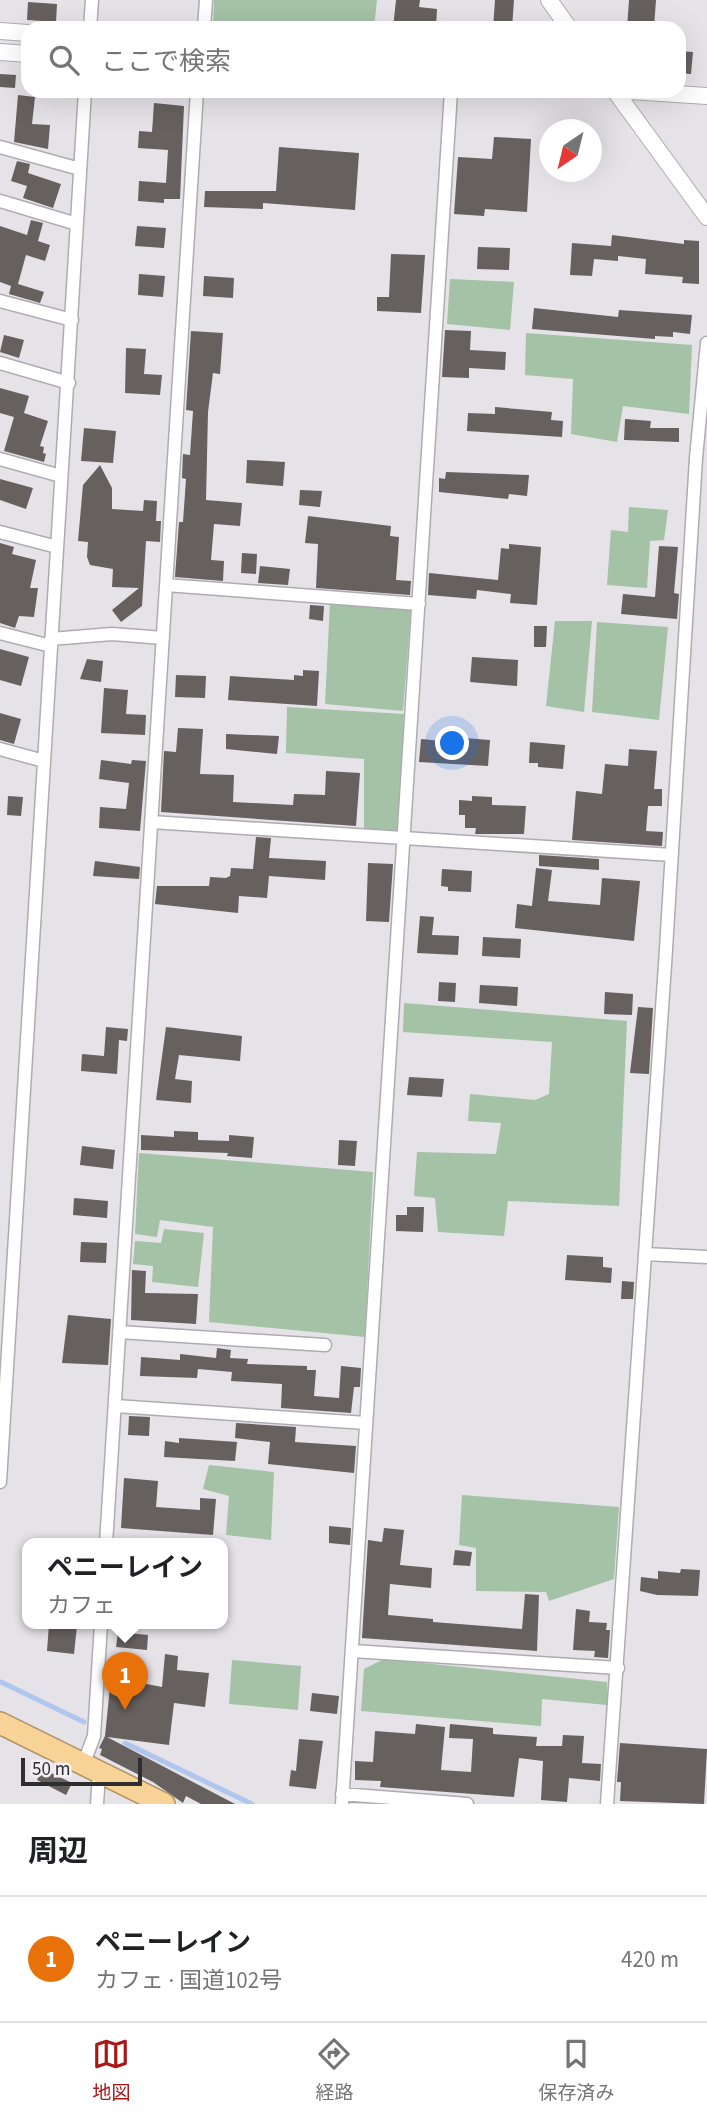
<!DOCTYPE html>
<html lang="ja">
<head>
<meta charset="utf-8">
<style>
	body { margin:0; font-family:"Source Sans 3","Noto Sans JP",sans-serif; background:#f6f6f6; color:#202124 }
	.compass { position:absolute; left:539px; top:119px; width:63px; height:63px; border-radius:50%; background:#fff; box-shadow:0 7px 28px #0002; rotate:215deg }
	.scale { position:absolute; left:21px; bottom:18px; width:121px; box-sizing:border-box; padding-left:7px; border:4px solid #2e2d2f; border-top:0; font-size:19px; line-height:24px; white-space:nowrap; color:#2e2d2f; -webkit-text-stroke:5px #f2f0f5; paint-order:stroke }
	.you { position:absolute; left:453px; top:744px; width:24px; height:24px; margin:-18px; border:5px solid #fff; border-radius:50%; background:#1a73e8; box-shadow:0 0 0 10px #1a73e833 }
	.badge { display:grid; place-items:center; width:46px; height:46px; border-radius:50%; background:#a91615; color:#fff; font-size:23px; font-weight:700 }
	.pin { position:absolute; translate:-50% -58px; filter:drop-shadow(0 2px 4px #0008) }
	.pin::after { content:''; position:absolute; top:37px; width:24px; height:21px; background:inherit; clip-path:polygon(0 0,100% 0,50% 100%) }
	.popup { position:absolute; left:22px; top:1538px; width:206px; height:91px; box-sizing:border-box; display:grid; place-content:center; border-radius:14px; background:#fff; filter:drop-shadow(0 2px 5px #0005); font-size:23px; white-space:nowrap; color:#757577 }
	.popup b { font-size:26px; color:#202124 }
	.popup::after { content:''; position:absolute; left:50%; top:100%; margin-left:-14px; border:14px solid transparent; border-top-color:#fff }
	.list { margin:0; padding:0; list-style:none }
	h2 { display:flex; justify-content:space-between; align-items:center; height:91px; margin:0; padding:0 28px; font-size:30px }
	h2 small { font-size:23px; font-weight:400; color:#757577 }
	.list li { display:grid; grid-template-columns:46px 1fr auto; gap:21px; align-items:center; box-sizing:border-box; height:126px; padding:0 28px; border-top:2px solid #e0e0e0 }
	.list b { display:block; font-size:26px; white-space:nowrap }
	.list p { margin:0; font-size:23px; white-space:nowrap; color:#757577 }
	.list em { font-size:23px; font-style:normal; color:#757577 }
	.icon { flex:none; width:38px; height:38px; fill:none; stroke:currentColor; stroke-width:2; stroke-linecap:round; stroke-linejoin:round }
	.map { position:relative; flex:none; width:707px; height:1804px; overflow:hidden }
	.search { position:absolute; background:#fff; box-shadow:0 7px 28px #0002; left:21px; right:21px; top:21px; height:77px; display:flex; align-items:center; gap:18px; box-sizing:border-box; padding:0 24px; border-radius:21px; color:#757577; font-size:26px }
	.sheet { height:217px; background:#fff }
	nav { display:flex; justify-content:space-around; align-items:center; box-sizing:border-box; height:98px; border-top:2px solid #e0e0e0; background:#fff; font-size:19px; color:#757577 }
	nav a { display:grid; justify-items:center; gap:4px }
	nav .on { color:#a91615 }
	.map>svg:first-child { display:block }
	.green { fill:#a4c2a6 }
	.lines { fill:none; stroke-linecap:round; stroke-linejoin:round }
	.stream { stroke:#afc6ef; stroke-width:5 }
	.building { fill:#66605f }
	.minor-casing { stroke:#afacb1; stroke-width:15 }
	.tertiary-casing { stroke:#afacb1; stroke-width:18 }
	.trunk-casing { stroke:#b09262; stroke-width:24 }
	.minor { stroke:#fff; stroke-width:12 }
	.tertiary { stroke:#fff; stroke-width:16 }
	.trunk { stroke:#f8d398; stroke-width:21 }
</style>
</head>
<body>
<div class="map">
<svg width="707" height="1804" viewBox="0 0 707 1804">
	<rect width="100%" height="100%" fill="#e5e2e8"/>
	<path class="green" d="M214 0H377L374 28H213Z
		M450 279 514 282 510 330 447 324Z
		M526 333 692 345 689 414 623 406 617 442 571 434 573 379 525 375Z
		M629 507 668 510 664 540 650 541 647 588 607 585 611 530 628 532Z
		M330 602 411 609 403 711 325 704Z
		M555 621H592L584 712 546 706Z
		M597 622 668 627 659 720 592 712Z
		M287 707 404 714 399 831 364 830V759L286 753Z
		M404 1003 627 1021 619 1206 508 1201 504 1236 438 1232 435 1198 414 1196 417 1152 496 1154 501 1123 468 1121 470 1094 535 1100 549 1094 552 1042 403 1032Z
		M139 1153 373 1172 365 1337 209 1322 213 1227 160 1220 157 1237 135 1234Z
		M164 1229 204 1233 198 1287 152 1282 153 1266 133 1264 135 1241 161 1243Z
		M209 1465 274 1472 271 1540 226 1535 229 1496 203 1489Z
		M462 1495 619 1507 614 1579 549 1601 546 1592 476 1591V1548L459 1545Z
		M384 1659 607 1682V1705L542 1699 541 1726 361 1711 364 1669Z
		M232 1660 301 1666 298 1710 229 1704Z"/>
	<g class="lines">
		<path class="stream" d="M1 1682 84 1722
			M125 1743 252 1804"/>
	</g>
	<path class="building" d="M396 0H420L419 7 437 9 436 28H393Z
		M495 0H514L512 28H493Z
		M629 0H656L654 28H627Z
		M28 2 57 4 56 22 27 20Z
		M679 51 693 52 691 74 679 73Z
		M0 74 16 75 15 88 0 87Z
		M18 95 35 97 32 124 50 125 48 149 14 142Z
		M154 103 184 106 180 199H164V203L138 201 139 181 166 183 168 150 138 148 139 131 152 132Z
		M494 137 531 139 527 212 485 209 484 216 454 214 458 157 492 159Z
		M279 147 359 153 355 210 263 203V209L204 207 205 191H276Z
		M17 161 30 164 28 173 61 184 53 208 23 198 27 186 11 181Z
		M31 220 43 223 38 241 50 245 45 261 26 255 18 284 44 292 40 303 9 294 11 286 0 282V226L27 235Z
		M137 226 166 228 164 248 135 246Z
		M612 235 684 244V240L699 241V284L682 283 683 277 645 274 646 259 618 256V261L594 259 592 276 570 275 572 243 611 246Z
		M478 247 510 248 509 270 477 269Z
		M391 254 425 255 421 313 377 311V297H389Z
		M139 274 165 276 163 297 138 295Z
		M204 276 234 278 233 298 203 296Z
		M534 308 618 317 619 310 692 315 690 334 673 332V337L655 336V339L532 329Z
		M445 330 471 331 470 350 506 352 505 370 469 368V378L442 377Z
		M191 331 223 333 220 374 213 373 208 412 206 500 242 503 240 526 214 524 211 560 224 561 223 581 175 577 179 522H183L186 479 182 478 183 454 190 455 193 411 186 410Z
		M4 335 24 340 19 358 0 352Z
		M126 348 146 349 144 374 162 375 160 395 125 393Z
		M0 388 29 396 24 413 48 421 40 446 44 447 43 453 46 454 44 462 4 451 14 417 0 413Z
		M495 407 552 412 551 420 563 421 562 437 467 431 468 413 495 414Z
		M625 419 651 421 650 428H679V442L624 440Z
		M84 428 116 431 113 463 81 461Z
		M247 460 285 462 283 486 246 483Z
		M100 465 112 488V509L143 511 144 500 157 501 156 521H161L160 542 146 541 142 606 121 622 112 610 139 588 112 587 113 569 90 565 87 557 88 542 78 541 83 485Z
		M446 472 529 475 527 496 509 494 508 499 439 492V478L445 479Z
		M0 479 33 488 26 509 0 500Z
		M300 490 322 491 320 507 299 505Z
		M308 516 391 526 390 536 399 537 396 580 411 581 410 595 316 588 318 544 305 543Z
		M0 543 14 547 12 554 36 560 30 588H38L34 617 19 616 15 628 0 623Z
		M509 544 541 547 537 605 510 603 511 594 477 590 476 599 428 595 429 573 498 580 501 548 509 549Z
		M659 546 678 547 674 593 679 594 677 619 621 614 623 594 655 597Z
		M242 553 257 554 256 574 241 573Z
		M260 566 290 569 288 585 258 583Z
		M310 605 324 606 323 621 309 619Z
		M534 626H547L546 647H534Z
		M0 649 29 657 21 686 0 680Z
		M472 657 518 660 517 686 470 682Z
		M87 659 103 661 101 682 80 679Z
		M303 670 319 671 317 706 228 700 230 676 294 680V675L303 676Z
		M176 675 206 676 205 698 175 697Z
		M104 688 128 690 126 714 146 715 145 735 101 733Z
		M0 713 21 719 14 744 0 740Z
		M178 728 203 729 200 774 234 775 233 802 293 805 294 794 325 795 326 771 360 773 356 826 161 812 164 751 176 752Z
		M226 734 279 736 277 754 226 749Z
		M452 737 490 740 488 766 419 762 421 739 452 742Z
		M530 742 565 745 563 769 538 767V763H529Z
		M629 749 657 751 654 789H662V806H648L646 831 663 832 662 846 572 840 576 791 602 794 605 764 628 766Z
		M101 760 131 764 132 760 146 761 140 831 99 828 100 807 126 809 129 783 99 779Z
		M8 796 23 797 21 816 7 815Z
		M472 796 492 797V805L526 806 524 834H475L476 828H465V815H459V800L472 801Z
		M256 837 271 838 269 858 326 861 325 880 269 876 267 898 239 896 238 913 155 904 157 886H209L210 877 226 878 230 876 231 868 253 869Z
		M539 855 599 859V870L539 866Z
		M95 861 140 867 139 879 93 876Z
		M368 863 393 864 389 922 366 921Z
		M536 868 552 870 548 901 600 905 602 878 640 881 634 941 515 928 517 904 532 906Z
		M442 869 472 871 471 892 448 891V887L441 886Z
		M420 916 434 917 432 935 459 936 458 955 417 953Z
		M483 937 521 939 520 958 482 956Z
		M439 982 456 983 455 1002 438 1001Z
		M480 985 518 987 517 1006 479 1003Z
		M605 992 633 994 632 1015 604 1014Z
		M638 1007 653 1008 649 1074 630 1073Z
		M106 1027 128 1029 127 1041 119 1040 117 1074 81 1071 82 1054 104 1056Z
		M166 1027 242 1036 240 1061 179 1055 175 1079 192 1081 191 1103 156 1100Z
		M409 1077 444 1079 442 1097 407 1095Z
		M174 1131 198 1132V1140L229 1141V1135L254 1137 252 1158 227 1156 228 1153 141 1150V1135L174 1137Z
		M339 1140 357 1141 355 1166 338 1165Z
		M82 1146 115 1150 113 1169 80 1165Z
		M74 1198 108 1201 107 1218 73 1215Z
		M407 1207H424L423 1232 396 1231V1215H407Z
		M81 1242 107 1243 106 1263 80 1262Z
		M567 1255 603 1257V1267L612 1268 611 1283 565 1280Z
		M132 1270 146 1271 145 1293 198 1294 196 1324 131 1320Z
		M622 1281 634 1282 633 1299H621Z
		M68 1315 111 1319 108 1365 62 1363Z
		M217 1348 231 1350 230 1358 248 1359 247 1364 307 1366V1370H316L314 1396 339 1398 341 1366 361 1368 360 1387H354L351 1413 281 1408 282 1384 231 1381 232 1372 198 1369 197 1378 140 1376 141 1357 180 1360V1354L216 1358Z
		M129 1416 150 1417 149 1436 128 1435Z
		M236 1423 296 1427 295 1442 356 1446 354 1473 268 1464 270 1442 235 1438Z
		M179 1438 237 1442 235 1461 164 1457 165 1441 179 1443Z
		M124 1478 158 1481 156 1507 200 1510V1498L216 1499 213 1535 121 1528Z
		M329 1526 351 1528 350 1545 329 1543Z
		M384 1528 404 1530 400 1565 432 1568 431 1588 390 1584 388 1615 433 1619V1622L522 1629 525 1594 539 1595 537 1651 362 1638 368 1540 382 1542Z
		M455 1550 472 1552 470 1566 453 1565Z
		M681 1569 700 1570 698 1596 657 1595 640 1591 641 1577 658 1579V1571L680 1573Z
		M576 1609 590 1611 589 1622 607 1623 606 1630H610L608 1658 594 1657 595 1651 573 1650Z
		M49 1624 77 1626 74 1654 47 1651Z
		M118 1632 148 1635 147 1650 116 1647Z
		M165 1654 178 1656 177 1670 209 1673 205 1707 174 1703 169 1745 107 1737 235 1804H201L186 1796 183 1803 153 1782 100 1755 102 1749 99 1748 105 1736 111 1677 162 1687Z
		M312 1693 339 1696 337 1714 310 1711Z
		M416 1724 445 1727 441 1770 471 1772 473 1739 449 1738 450 1724 493 1728V1734L537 1737 536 1746H562L563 1735 584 1736 582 1763 601 1764 600 1781 569 1778 567 1802 541 1800 543 1761 519 1758 514 1797 380 1787 381 1781 355 1780V1761L373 1762 375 1731 415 1734Z
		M299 1739 323 1741 316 1789 289 1786 291 1770 296 1771Z
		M620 1743 707 1749 704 1804 620 1801 621 1782H617Z
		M43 1769 72 1783 66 1795 37 1780Z"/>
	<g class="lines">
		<g class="minor-casing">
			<path id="minor" d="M90 28 92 0
				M204 28 206 0
				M0 147 80 169
				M0 201 77 224
				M0 301 72 320
				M0 363 69 383
				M0 459 61 476
				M0 532 57 547
				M166 585 419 604
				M0 633 51 646
				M51 639 112 634 163 638
				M0 749 44 761
				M151 822 672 855
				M645 1254 707 1257
				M119 1332 325 1345
				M115 1406 366 1423
				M0 1482 85 91
				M106 1544 197 91
				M352 1651 618 1668
				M83 1765 94 1736 101 1624
				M342 1794 467 1804
				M97 1804 99 1773
				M342 1804 451 91
				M607 1804 665 965 696 458 707 343"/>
		</g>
		<g class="tertiary-casing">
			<path id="tertiary" d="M549 0 569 28
				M0 31 28 33
				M0 52 28 54
				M615 91 707 217
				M631 91 707 96"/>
		</g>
		<g class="trunk-casing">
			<path id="trunk" d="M0 1723 164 1804"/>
		</g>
		<use href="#minor" class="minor"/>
		<use href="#tertiary" class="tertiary"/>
		<use href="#trunk" class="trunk"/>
	</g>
</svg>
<svg class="compass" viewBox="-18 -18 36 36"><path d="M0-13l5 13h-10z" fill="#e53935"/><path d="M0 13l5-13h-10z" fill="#757577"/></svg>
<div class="scale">50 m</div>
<div class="you"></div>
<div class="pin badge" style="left:125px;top:1710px;background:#e8710a">1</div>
<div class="popup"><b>ペニーレイン</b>カフェ</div>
<div class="search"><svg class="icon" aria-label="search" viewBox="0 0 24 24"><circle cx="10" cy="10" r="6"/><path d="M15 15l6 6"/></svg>ここで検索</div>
</div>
<section class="sheet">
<h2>周辺<small></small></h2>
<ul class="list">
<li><span class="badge" style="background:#e8710a">1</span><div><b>ペニーレイン</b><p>カフェ · 国道102号</p></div><em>420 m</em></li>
</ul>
</section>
<nav>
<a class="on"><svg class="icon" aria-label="map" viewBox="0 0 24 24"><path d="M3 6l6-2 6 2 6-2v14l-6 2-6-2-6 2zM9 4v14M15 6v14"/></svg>地図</a>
<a><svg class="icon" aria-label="directions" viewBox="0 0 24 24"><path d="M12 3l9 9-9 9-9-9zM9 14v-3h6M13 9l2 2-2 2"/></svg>経路</a>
<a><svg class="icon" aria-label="saved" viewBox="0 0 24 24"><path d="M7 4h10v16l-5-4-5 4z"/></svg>保存済み</a>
</nav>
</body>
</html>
